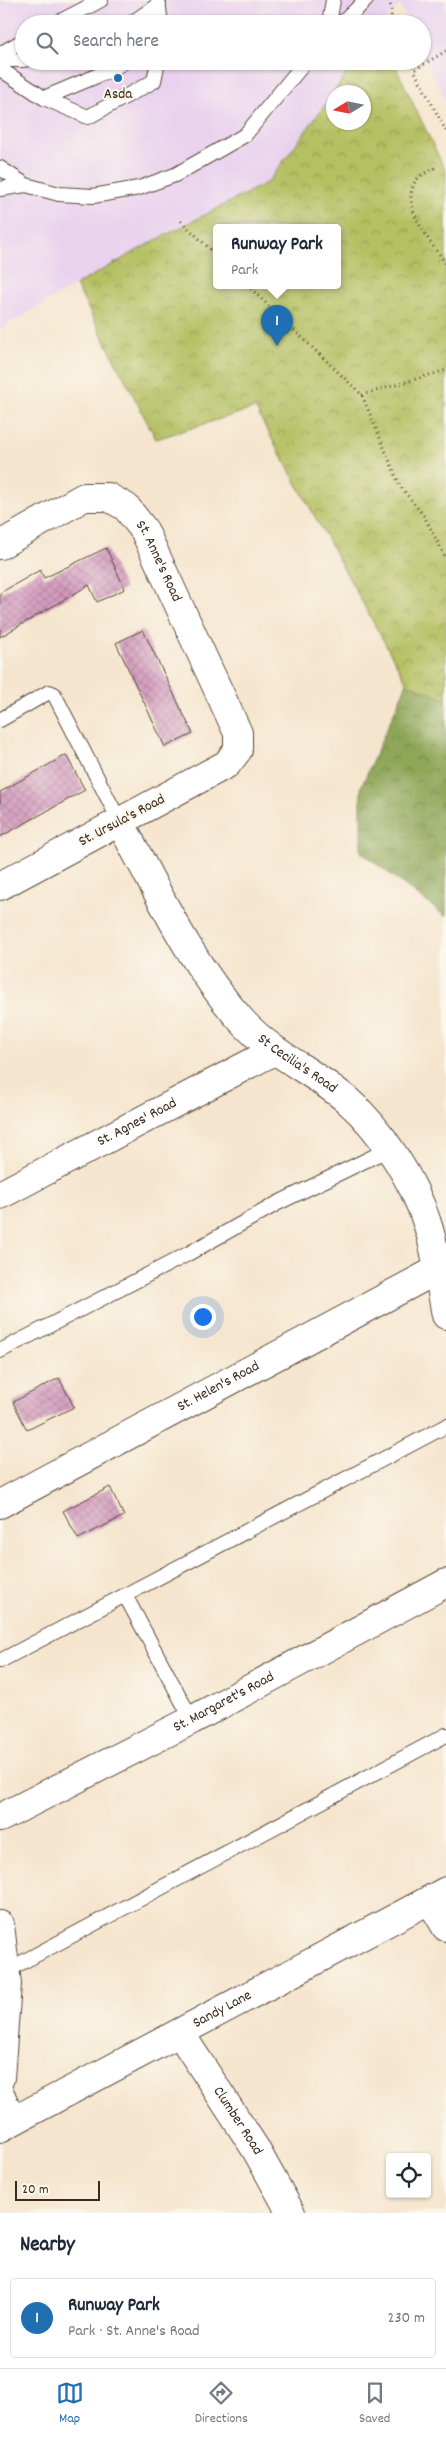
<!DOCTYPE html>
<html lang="en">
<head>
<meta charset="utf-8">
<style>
	body { margin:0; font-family:Dekko,sans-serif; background:#f2f2f3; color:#1f2937 }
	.controls { position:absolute; right:15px; bottom:15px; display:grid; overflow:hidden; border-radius:5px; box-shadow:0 1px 4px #0004 }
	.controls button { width:45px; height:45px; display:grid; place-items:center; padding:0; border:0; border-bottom:1px solid #e0e1e3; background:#fff; color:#1f2937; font:25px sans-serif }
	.compass { position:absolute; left:326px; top:85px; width:45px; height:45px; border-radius:50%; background:#fff; box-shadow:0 1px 4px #0004; rotate:260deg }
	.scale { position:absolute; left:15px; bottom:12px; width:85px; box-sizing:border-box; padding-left:5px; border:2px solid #3b2a1e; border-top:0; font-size:14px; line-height:18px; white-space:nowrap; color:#3b2a1e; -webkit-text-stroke:4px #fbf7ec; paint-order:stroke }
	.you { position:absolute; left:202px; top:1316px; width:18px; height:18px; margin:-12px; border:4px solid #fff; border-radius:50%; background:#1a73e8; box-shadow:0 0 0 8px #1a73e833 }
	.badge { display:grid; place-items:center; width:32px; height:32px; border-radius:50%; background:#1f6fb2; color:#fff; font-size:16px; font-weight:700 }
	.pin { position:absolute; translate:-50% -41px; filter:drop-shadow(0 1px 2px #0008) }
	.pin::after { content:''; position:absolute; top:26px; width:18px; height:15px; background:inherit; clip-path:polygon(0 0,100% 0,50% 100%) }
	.popup { position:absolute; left:213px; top:224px; width:128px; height:65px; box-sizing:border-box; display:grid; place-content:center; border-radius:5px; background:#fff; filter:drop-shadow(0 1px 4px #0005); font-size:16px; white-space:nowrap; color:#747a83 }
	.popup b { font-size:19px; color:#1f2937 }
	.popup::after { content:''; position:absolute; left:50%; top:100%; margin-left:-10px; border:10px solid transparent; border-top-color:#fff }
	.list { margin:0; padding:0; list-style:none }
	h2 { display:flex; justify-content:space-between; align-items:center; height:65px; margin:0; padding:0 20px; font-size:21px }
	h2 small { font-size:16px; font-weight:400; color:#747a83 }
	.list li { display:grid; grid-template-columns:32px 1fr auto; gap:15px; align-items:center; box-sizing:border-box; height:80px; margin:0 10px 10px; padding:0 10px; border:1px solid #e0e1e3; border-radius:5px }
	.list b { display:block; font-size:19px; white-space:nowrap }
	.list p { margin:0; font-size:16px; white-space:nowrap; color:#747a83 }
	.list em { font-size:16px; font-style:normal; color:#747a83 }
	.icon { flex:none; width:28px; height:28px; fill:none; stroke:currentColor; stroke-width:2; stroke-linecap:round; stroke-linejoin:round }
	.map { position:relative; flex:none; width:446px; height:2213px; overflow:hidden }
	.search { position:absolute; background:#fff; box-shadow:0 1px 4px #0004; left:15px; right:15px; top:15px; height:55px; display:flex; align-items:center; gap:12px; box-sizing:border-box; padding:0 18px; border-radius:28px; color:#747a83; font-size:19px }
	.sheet { height:155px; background:#fff }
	nav { display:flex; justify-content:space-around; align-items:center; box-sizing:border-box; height:70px; border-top:1px solid #e0e1e3; background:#fff; font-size:14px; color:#747a83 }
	nav a { display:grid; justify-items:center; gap:2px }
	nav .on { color:#1f6fb2 }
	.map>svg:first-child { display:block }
	.built { fill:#e9d2ee }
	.forest { fill:url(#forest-crowns); stroke:#65683b }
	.park { fill:url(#park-crowns); stroke:#787540; fill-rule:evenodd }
	.building { fill:url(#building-cross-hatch) }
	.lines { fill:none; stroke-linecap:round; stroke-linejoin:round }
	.lane-casing { stroke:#574638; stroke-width:16 }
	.street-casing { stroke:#574638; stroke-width:30 }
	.path { stroke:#574638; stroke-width:3; stroke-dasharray:1 4; stroke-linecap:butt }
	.lane { stroke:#fff; stroke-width:14 }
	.street { stroke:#fff; stroke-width:28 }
	.poi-dot { fill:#1f6fb2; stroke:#fbf7ec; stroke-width:2 }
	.labels { text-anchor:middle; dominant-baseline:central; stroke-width:4; stroke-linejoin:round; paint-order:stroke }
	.poi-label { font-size:15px; fill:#3b2a1e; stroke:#fbf7ec }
	.street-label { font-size:15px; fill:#3b2a1e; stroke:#fbf7ec }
</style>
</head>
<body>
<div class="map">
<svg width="446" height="2213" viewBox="0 0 446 2213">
	<defs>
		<pattern id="forest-crowns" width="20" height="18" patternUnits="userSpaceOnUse" patternTransform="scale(1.25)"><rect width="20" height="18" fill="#8fa658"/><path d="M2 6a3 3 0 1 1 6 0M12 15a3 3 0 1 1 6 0" fill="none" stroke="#768748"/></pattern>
		<pattern id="park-crowns" width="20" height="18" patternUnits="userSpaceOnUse" patternTransform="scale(1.25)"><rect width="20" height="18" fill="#b4c062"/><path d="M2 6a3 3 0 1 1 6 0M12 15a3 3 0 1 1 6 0" fill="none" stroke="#949c50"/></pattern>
		<pattern id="building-cross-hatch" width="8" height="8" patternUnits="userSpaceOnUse" patternTransform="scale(1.25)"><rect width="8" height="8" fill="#d092ba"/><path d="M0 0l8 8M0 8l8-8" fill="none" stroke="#aa7797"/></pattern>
	</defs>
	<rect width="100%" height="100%" fill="#fbf7ec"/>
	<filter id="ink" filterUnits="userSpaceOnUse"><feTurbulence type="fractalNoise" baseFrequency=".02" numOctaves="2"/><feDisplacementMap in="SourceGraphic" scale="10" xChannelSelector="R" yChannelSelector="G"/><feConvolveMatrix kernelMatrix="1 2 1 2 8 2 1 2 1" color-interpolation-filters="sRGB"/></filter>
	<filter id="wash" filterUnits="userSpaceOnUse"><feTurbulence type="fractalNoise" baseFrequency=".0096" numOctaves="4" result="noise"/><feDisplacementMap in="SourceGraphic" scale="20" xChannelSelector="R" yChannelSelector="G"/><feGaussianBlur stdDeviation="1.12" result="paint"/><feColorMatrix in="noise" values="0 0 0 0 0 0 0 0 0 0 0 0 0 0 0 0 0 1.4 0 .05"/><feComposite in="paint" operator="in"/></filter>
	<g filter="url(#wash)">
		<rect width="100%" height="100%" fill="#f5e5ce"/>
		<path class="built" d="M0 0H446V102L422 52V24H409L400 5 381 24H24V61H355L327 104 268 182 76 285 0 329Z"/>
		<path class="forest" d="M156 240 446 672V917L361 852V787L407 683 255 408 156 439 76 285Z"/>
		<path class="park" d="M355 61H393L446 172V702L443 698 407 683 255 408 156 439 76 285 156 240 268 182 333 94 334 122H364V92H334ZM217 227H337V285H217Z"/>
		<g id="blocks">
			<path class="building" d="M106 548 125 589 97 602 89 585 0 637V593L40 570 44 578Z
				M143 630 193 734 165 747 116 643Z
				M66 755 85 790 0 837V792Z
				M59 1378 74 1407 27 1430 13 1402Z
				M110 1487 124 1516 78 1539 63 1511Z"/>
		</g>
	</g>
	<g filter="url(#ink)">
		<use href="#blocks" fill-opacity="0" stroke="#574638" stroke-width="1"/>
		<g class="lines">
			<g class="lane-casing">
				<path id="lane" d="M158 0 161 24
					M55 24 101 0
					M130 24 159 4
					M329 24 333 0
					M341 24 366 0
					M0 54 24 40
					M0 60H24
					M0 69 44 98 88 117 154 81 158 61
					M44 98 111 70 125 61
					M0 168 26 185 0 189
					M26 185 59 194 93 196 139 188 175 175 245 135 306 61
					M0 720 49 692 54 694 120 822
					M0 1351 186 1255 278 1203 389 1149
					M125 1595 192 1720
					M0 1661 446 1426
					M6 1971 446 1735"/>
			</g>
			<g class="street-casing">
				<g id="street">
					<path id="s1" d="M0 545 84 497H108L126 507 144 530 238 733V750L227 764 0 886"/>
					<path id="s2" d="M120 822C157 890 190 964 242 1021 272 1054 314 1072 347 1100 381 1129 414 1181 427 1223 437 1252 440 1285 446 1315"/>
					<path id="s3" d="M0 1195 274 1051"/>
					<path id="s4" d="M0 1504 437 1270"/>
					<path id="s5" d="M0 1818 192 1720 446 1583"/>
					<path d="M430 1900 446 1927"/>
					<path d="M0 1925 7 1984 0 2078"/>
					<path id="s6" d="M180 2033 255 2148 291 2213"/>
					<path d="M0 2094 12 2120"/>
					<path id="s7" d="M0 2128 446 1891"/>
				</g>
			</g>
			<path class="path" d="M390 0 392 24
				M446 51 414 70 446 131
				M410 61 414 70
				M435 168C430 171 422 174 418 178 396 204 432 243 446 264
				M181 221 217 256
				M247 285 362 395 400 486 424 516 446 558
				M362 395 446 370"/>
			<use href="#lane" class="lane"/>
			<use href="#street" class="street"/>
		</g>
	</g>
	<circle class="poi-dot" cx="118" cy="78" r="5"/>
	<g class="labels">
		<g class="poi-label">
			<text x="118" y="95">Asda</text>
		</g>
		<g class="street-label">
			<text stroke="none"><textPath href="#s1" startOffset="205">St. Anne's Road</textPath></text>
			<text transform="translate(122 821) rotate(-28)">St. Ursula's Road</text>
			<text stroke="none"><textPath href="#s2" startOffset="304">St Cecilia's Road</textPath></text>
			<text stroke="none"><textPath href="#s3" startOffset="155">St. Agnes' Road</textPath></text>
			<text stroke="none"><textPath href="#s4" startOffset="248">St. Helen's Road</textPath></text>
			<text stroke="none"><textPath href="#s5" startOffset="252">St. Margaret's Road</textPath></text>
			<text stroke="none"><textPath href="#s7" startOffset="252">Sandy Lane</textPath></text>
			<text stroke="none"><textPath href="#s6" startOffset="105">Clumber Road</textPath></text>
		</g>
	</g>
</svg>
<div class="controls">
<button><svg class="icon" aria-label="locate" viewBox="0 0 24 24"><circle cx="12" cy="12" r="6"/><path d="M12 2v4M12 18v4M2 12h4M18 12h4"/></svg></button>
</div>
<svg class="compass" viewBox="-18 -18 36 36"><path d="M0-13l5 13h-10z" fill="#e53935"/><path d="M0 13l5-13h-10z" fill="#747a83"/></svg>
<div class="scale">20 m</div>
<div class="you"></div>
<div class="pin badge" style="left:277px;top:346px">1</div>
<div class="popup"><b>Runway Park</b>Park</div>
<div class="search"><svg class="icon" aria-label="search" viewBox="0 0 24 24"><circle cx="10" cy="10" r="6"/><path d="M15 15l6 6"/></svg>Search here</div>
</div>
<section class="sheet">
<h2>Nearby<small></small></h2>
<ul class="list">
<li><span class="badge">1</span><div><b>Runway Park</b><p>Park · St. Anne's Road</p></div><em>230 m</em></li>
</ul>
</section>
<nav>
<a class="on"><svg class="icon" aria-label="map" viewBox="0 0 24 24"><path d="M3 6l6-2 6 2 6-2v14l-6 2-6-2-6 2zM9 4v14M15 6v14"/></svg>Map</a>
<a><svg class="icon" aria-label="directions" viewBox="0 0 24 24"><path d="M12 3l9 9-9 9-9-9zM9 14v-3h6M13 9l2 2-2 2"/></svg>Directions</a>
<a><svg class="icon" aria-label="saved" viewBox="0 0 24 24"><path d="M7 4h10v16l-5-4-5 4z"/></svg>Saved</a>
</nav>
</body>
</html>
